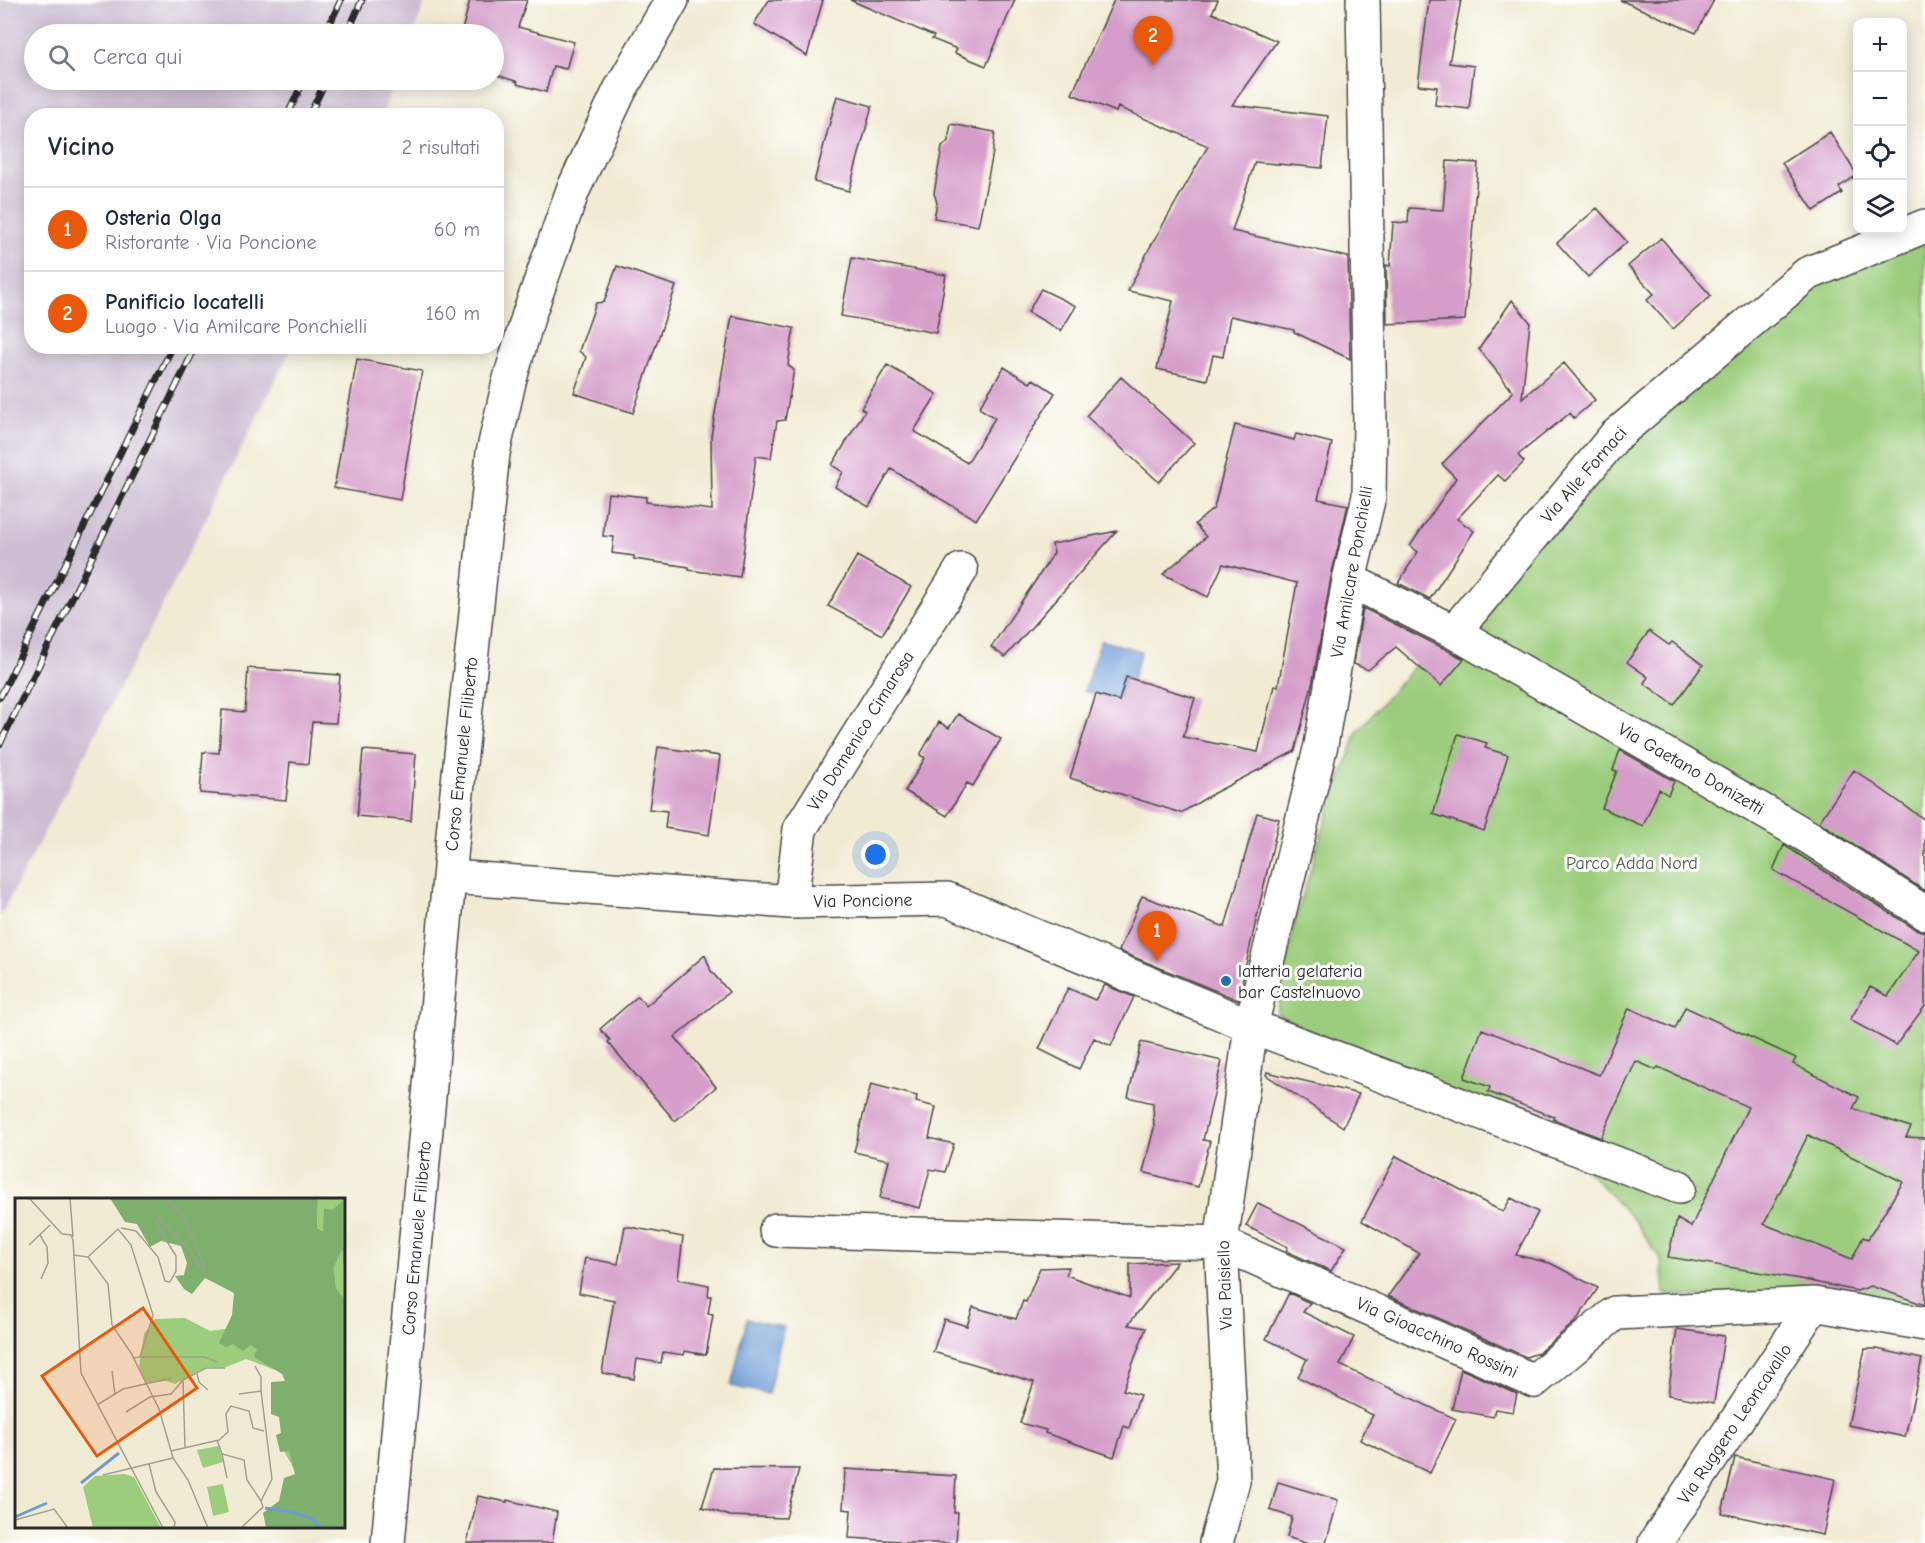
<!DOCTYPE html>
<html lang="it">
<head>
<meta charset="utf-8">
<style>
	body { margin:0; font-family:"Comic Neue",sans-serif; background:#f6f6f7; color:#1f2937 }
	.controls { position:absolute; right:18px; top:18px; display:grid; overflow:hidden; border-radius:12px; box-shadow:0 3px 15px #0003 }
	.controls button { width:54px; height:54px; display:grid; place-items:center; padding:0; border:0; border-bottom:2px solid #e0e1e3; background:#fff; color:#1f2937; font:30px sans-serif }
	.you { position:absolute; left:876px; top:855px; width:21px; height:21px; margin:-15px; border:4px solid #fff; border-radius:50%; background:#1a73e8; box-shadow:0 0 0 9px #1a73e833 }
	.badge { display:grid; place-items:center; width:39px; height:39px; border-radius:50%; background:#ea580c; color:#fff; font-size:20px; font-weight:700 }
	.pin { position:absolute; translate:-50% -50px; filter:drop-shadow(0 2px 3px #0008) }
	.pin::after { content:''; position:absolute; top:32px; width:21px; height:18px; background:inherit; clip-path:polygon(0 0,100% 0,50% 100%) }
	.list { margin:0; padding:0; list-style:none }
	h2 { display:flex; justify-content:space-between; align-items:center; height:78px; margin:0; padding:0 24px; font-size:26px }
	h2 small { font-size:20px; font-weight:400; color:#747a83 }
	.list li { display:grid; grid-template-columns:39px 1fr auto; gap:18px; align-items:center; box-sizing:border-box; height:84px; padding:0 24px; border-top:2px solid #e0e1e3 }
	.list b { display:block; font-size:22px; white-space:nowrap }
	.list p { margin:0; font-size:20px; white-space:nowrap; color:#747a83 }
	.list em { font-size:20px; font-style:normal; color:#747a83 }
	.icon { flex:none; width:33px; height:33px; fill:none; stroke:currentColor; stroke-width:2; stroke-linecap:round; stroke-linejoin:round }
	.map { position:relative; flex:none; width:1925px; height:1543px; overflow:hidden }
	.search { position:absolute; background:#fff; box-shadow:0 3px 15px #0003; left:24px; top:24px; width:480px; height:66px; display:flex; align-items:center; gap:15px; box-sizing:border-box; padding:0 21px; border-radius:33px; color:#747a83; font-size:22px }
	.panel { position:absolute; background:#fff; box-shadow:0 3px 15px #0003; left:24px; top:108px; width:480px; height:246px; border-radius:24px }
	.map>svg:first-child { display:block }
	.industrial { fill:#cdbed2 }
	.green { fill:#9ccd7c; stroke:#647c54; stroke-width:1.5 }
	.water { fill:#6d9bd5; stroke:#4c6380; stroke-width:1.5 }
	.building { fill:#d59dc9; fill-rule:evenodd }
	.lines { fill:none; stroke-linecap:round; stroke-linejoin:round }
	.minor-casing { stroke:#494844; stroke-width:36 }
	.major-casing { stroke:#494844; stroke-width:36 }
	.minor { stroke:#fff; stroke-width:33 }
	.major { stroke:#fff; stroke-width:33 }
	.rail-casing { stroke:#2b2b2b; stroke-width:7 }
	.rail { stroke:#fff; stroke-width:4.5; stroke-dasharray:14; stroke-linecap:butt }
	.poi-dot { fill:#1f6fb2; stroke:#fff; stroke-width:2 }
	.labels { text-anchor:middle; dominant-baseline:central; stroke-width:6; stroke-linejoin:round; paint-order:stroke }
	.street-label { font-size:18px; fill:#2b2b2b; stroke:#fff }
	.park-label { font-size:18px; fill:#4d5c43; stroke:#fff }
	.poi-label { font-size:18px; fill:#2b2b2b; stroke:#fff; text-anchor:start }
	.inset-river { fill:none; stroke:#6d9bd5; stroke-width:3 }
	.inset-road { fill:none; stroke:#a29e90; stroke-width:1.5 }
	.view { fill:#e8590c; fill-opacity:0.15; stroke:#e8590c; stroke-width:3 }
	.inset-edge { fill:none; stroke:#2b2b2b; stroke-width:3 }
</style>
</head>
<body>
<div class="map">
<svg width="1925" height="1543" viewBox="0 0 1925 1543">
	<rect width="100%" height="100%" fill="#fff"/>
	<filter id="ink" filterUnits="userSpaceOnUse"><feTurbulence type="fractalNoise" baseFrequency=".0167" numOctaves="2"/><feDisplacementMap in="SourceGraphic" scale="12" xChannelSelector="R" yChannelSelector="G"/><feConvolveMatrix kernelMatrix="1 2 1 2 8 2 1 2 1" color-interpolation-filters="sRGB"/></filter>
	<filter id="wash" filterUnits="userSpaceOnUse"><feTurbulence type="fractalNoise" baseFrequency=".008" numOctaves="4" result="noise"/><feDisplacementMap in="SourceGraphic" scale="24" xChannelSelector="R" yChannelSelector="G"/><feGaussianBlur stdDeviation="1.35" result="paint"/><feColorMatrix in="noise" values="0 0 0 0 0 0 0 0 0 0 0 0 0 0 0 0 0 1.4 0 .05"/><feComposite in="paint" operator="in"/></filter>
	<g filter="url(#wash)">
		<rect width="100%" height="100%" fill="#f2ebd4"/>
		<path class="industrial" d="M0 0H426L413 34H34V80H396L382 115 32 116V346L292 347 153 624 0 917Z"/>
		<path class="green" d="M1925 244V1322L1730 1299 1664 1294 1661 1260 1634 1220 1582 1165 1277 1014 1293 928 1324 826 1357 732 1473 599 1702 361 1823 276Z"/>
		<path class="water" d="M1101 640 1141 651 1133 679 1126 677 1119 701 1084 691Z
			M747 1319 784 1327 768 1394 731 1386Z"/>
		<g id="blocks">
			<path class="building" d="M470 0H527L518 27 574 42 566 69 553 66 546 92 517 84 518 82 494 74V34H461Z
				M769 0H823L807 56 754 24Z
				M850 0H1015L986 66 955 53 957 49 932 39 934 36Z
				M1114 0H1218L1212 13 1277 41 1232 105 1328 116 1322 168 1255 162 1232 231 1348 257 1350 359 1294 332V330L1230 316 1223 357 1213 355 1207 380 1157 369 1173 301 1128 291 1149 249 1208 146 1118 107 1116 112 1072 94Z
				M1429 0H1461L1449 63 1474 66 1469 109 1435 105 1437 87 1418 85Z
				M1620 0H1714L1696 33Z
				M837 96 872 106 849 191 814 182Z
				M951 124 995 132 992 158 978 226 934 218 937 203 934 193 942 147 948 141Z
				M1830 132 1857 175 1839 187 1842 193 1814 211 1782 163Z
				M1447 161 1478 163 1465 320 1387 324 1386 265 1390 266 1393 222 1408 223 1409 208 1443 210Z
				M1597 208 1627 242 1588 277 1557 243Z
				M1661 238 1711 296 1673 329 1647 300 1654 294 1628 266Z
				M852 258 946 275 936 333 841 316Z
				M617 266 676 286 633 413 574 393 586 357 579 351 596 303 604 302Z
				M1041 289 1076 306 1061 331 1028 312Z
				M1512 300 1530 322 1522 398 1564 363 1595 400 1574 418 1570 413 1518 455 1524 462 1505 481 1498 475 1457 519 1474 531 1430 599 1398 583 1418 552 1410 546 1456 478 1442 464 1513 392 1479 349Z
				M732 316 794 328 788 365 794 370 785 420 777 421 771 458 756 456 740 577 689 570V567L634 559V556L612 553 614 537 603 536 608 493 646 497V502L712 510 711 436Z
				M357 359 422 371 400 500 334 488Z
				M887 365 937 394 914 431 967 463 995 418 979 408 1004 367 1030 383 1033 379 1055 393 976 520 891 469 869 507 835 487 843 472 832 465 865 411 861 408Z
				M1121 377 1194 443 1159 482 1086 416Z
				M1235 425 1294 440 1296 434 1332 443 1318 499 1348 505 1331 577 1313 681 1295 751 1214 793 1181 813 1070 778 1096 694 1119 701 1126 677 1195 698 1183 737 1258 752 1274 686H1278L1297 583 1223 564 1208 597 1163 574 1206 537 1195 524 1214 508Z
				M1117 531 1005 657 991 647 1054 553 1052 544Z
				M857 556 911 587 882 635 828 606Z
				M1363 608 1445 649 1464 659 1441 686 1396 647 1368 670 1354 664Z
				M1649 631 1669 645 1672 642 1703 665 1674 705 1644 683 1648 677 1627 662Z
				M248 668 340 675 336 723 312 722 308 764 290 762 286 800 200 793 203 752 219 753 222 710 245 712Z
				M958 714 1001 739 973 786 967 783 947 816 905 791 925 758 920 755 939 722 949 728Z
				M1458 734 1487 743 1485 748 1508 755 1484 831 1433 814Z
				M658 747 720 756 709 835 665 828 667 811 649 809Z
				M363 750 416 754 411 821 357 816Z
				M1620 750 1674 781 1668 795 1659 789 1643 826 1602 808 1617 771 1613 770Z
				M1854 770 1925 820V891L1819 822Z
				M1257 813 1279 819 1238 1000 1119 951 1142 896 1225 927Z
				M1784 845 1915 929 1925 932V1006L1896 1045 1850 1020 1870 987 1888 996 1919 951 1773 870Z
				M705 955 711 971 729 992 675 1037 716 1087 675 1121 617 1053 608 1042 610 1040 600 1029 638 996 646 1006Z
				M1105 985 1134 997 1111 1046 1094 1038 1079 1069 1039 1049 1068 988 1095 1000Z
				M1685 1007 1796 1058 1793 1064 1859 1097 1853 1109 1911 1127 1906 1137 1925 1138V1305L1871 1286 1857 1291 1800 1279 1668 1257 1677 1219 1691 1227 1748 1107 1658 1067 1656 1070 1636 1061 1601 1138 1553 1119 1554 1117 1488 1092 1490 1087 1464 1078 1482 1029 1599 1075 1629 1008 1675 1029ZM1808 1135 1903 1182 1868 1239 1863 1237 1852 1259 1764 1224Z
				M1141 1042 1222 1061 1203 1140 1210 1141 1198 1187 1143 1172 1154 1128 1153 1103 1128 1097Z
				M1267 1072 1359 1094 1343 1127 1266 1075Z
				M871 1084 917 1096 916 1102 936 1107 929 1138 954 1144 945 1172 930 1169 920 1208 880 1198 889 1160 854 1152Z
				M1396 1156 1503 1212 1511 1198 1538 1212 1516 1255 1550 1263 1598 1288 1576 1321 1538 1353 1526 1357 1388 1296 1419 1253 1362 1221Z
				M1258 1203 1346 1247 1331 1271 1286 1251 1288 1247 1246 1226Z
				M625 1226 683 1237 678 1279 709 1285 708 1296H711L708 1314 713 1315 706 1355 685 1351 684 1355 663 1352 661 1363 637 1359 634 1379 602 1373 614 1300 579 1293 585 1258 618 1264Z
				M1177 1262 1128 1325 1146 1328 1123 1390 1140 1395 1129 1428 1124 1426 1114 1457 1045 1433 1046 1430 1020 1423 1034 1382 933 1352 944 1319 967 1326 973 1307 1016 1319 1023 1301 1026 1302 1040 1268 1069 1267 1066 1275 1130 1298V1264Z
				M1289 1293 1310 1303 1303 1312 1354 1337 1340 1365 1456 1419 1430 1473 1360 1440 1373 1415 1298 1377 1307 1359 1266 1339Z
				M1677 1329 1724 1336 1714 1403 1668 1395Z
				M1865 1349H1877L1922 1359 1905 1437 1848 1425Z
				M1461 1369 1517 1394 1513 1412 1495 1409 1493 1417 1452 1409Z
				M1735 1457 1835 1479 1823 1535 1722 1513Z
				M714 1468 799 1469 786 1518 730 1516 702 1507Z
				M845 1469 956 1476 954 1513H958L956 1543H898L899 1541 849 1538 851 1510 843 1509Z
				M1278 1482 1338 1500 1326 1543H1305L1287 1537 1292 1517 1270 1510Z
				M478 1496 507 1502V1500L557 1512 552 1543H467Z"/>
		</g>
	</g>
	<g filter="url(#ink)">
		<use href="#blocks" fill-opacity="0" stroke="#494844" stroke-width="1.5"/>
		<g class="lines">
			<g class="minor-casing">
				<path id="minor" d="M1349 580 1454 632 1615 436 1807 274 1925 226
					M1454 632 1810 838 1925 913
					M451 877 791 902 947 899 1251 1026 1679 1187
					M791 902 800 829 961 570
					M776 1230 1221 1243 1534 1381 1615 1313 1814 1304 1925 1324
					M1216 1543 1233 1481 1221 1243 1251 1026 1321 745 1349 580 1369 496 1370 423 1363 0
					M1655 1543 1814 1304"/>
			</g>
			<g class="major-casing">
				<path id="major" d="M388 1543 456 802 493 453 509 382 529 314 573 190 620 90 672 0"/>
			</g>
			<use href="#minor" class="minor"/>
			<use href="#major" class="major"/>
			<g class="rail-casing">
				<path id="rail" d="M325 34 341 0
					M347 34 362 0
					M287 116 304 80
					M309 116 326 80
					M0 697 173 346
					M0 744 196 346"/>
			</g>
			<use href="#rail" class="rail"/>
		</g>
	</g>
	<circle class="poi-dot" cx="1226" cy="981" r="6"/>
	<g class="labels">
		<g class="street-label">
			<text transform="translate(1584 475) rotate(-49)">Via Alle Fornaci</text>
			<text transform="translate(1352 572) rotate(-80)">Via Amilcare Ponchielli</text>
			<text transform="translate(861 731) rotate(-58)">Via Domenico Cimarosa</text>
			<text transform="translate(462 754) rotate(-84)">Corso Emanuele Filiberto</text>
			<text transform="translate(1691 769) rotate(30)">Via Gaetano Donizetti</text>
			<text transform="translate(863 901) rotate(-1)">Via Poncione</text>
			<text transform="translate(417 1238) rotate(-85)">Corso Emanuele Filiberto</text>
			<text transform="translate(1225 1285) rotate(-92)">Via Paisiello</text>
			<text transform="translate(1437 1338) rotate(24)">Via Gioacchino Rossini</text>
			<text transform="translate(1735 1424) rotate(-56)">Via Ruggero Leoncavallo</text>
		</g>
		<g class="park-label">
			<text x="1632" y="863">Parco Adda Nord</text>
		</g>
		<g class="poi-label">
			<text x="1238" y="971">latteria gelateria<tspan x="1238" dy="21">bar Castelnuovo</tspan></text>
		</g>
	</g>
	<g transform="translate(15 1198)">
		<rect width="330" height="330" fill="#f2ebd4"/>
		<path d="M303 0H330L317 12 309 33 302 30ZM327 52 330 87V101L321 90 319 69ZM301 92 310 100 309 109 286 125 289 133 316 140 330 162V330H256L257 313 280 311 283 299 281 275 264 244 271 224 265 211 268 194 276 178 231 161 209 170 192 169 160 186 151 183 130 185 124 168 129 136 140 121 170 120 195 133 217 130 234 123V115L243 108ZM204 248 208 264 188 270 182 252ZM110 276 119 279 146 330H78L68 289 80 278ZM208 286 214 314 198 318 192 289Z" fill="#9ccd7c"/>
		<path d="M95 0H303L302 30 308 33 309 10 317 12 330 0V87L327 52 319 69 321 90 330 101V330H251L248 315 264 303 269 280 280 276 274 253 265 254 261 237 266 235 264 219 256 216V184L270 183 267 176 239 159 242 151 235 147 228 153 218 146 211 149 204 145 217 117 219 95 190 80 177 96 169 91 160 78 169 77 172 65 166 48 146 43 135 49 122 26 110 24Z" fill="#7db06c"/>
		<path class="inset-river" d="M66 285 104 255M250 310 276 314 296 320 306 330M0 319 32 305"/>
		<path class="inset-road" d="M14 0 47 36 56 37 58 42M55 0 58 39M106 30 121 33 143 59 150 83 155 84 161 73V58L140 24 144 20 175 53 188 74 190 69 169 19 150 0M25 37 32 49 33 65 26 81M58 42 66 175 148 330M14 47 35 27M58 57 73 59 103 31 116 47 138 117 125 159 118 160M73 59 93 86 97 127 116 155 144 211 158 260 173 282 193 330M125 159H190L202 164M97 173 100 197M182 176 184 184 193 192M168 182 170 250M224 196 246 193V179L240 168M82 207 108 191 157 180M111 214 135 199 156 196 168 182 191 170H210M202 242 207 256 229 262 232 282 246 303M156 253 204 242 213 234 211 216 216 208 234 213 238 230 249 233M207 256 212 280M134 266 141 294 160 324 159 330M88 277 158 260M0 322 39 311 53 330M226 330 248 309 246 303 257 281 246 193"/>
		<path class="view" d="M128 110 182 190 82 258 27 178Z"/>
		<rect width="330" height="330" class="inset-edge"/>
	</g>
</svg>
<div class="controls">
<button>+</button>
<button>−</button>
<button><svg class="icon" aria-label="locate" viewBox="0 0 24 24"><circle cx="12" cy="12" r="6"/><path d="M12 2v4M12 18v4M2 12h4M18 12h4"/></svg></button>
<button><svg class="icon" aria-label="layers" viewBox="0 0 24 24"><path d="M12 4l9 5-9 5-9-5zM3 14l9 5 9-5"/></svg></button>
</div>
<div class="you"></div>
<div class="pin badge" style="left:1157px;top:961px">1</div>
<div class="pin badge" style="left:1153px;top:66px">2</div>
<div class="search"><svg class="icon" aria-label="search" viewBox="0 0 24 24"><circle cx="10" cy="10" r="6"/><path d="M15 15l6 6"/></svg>Cerca qui</div>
<section class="panel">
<h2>Vicino<small>2 risultati</small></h2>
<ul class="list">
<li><span class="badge">1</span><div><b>Osteria Olga</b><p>Ristorante · Via Poncione</p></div><em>60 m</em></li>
<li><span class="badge">2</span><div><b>Panificio locatelli</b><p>Luogo · Via Amilcare Ponchielli</p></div><em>160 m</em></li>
</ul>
</section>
</div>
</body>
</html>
